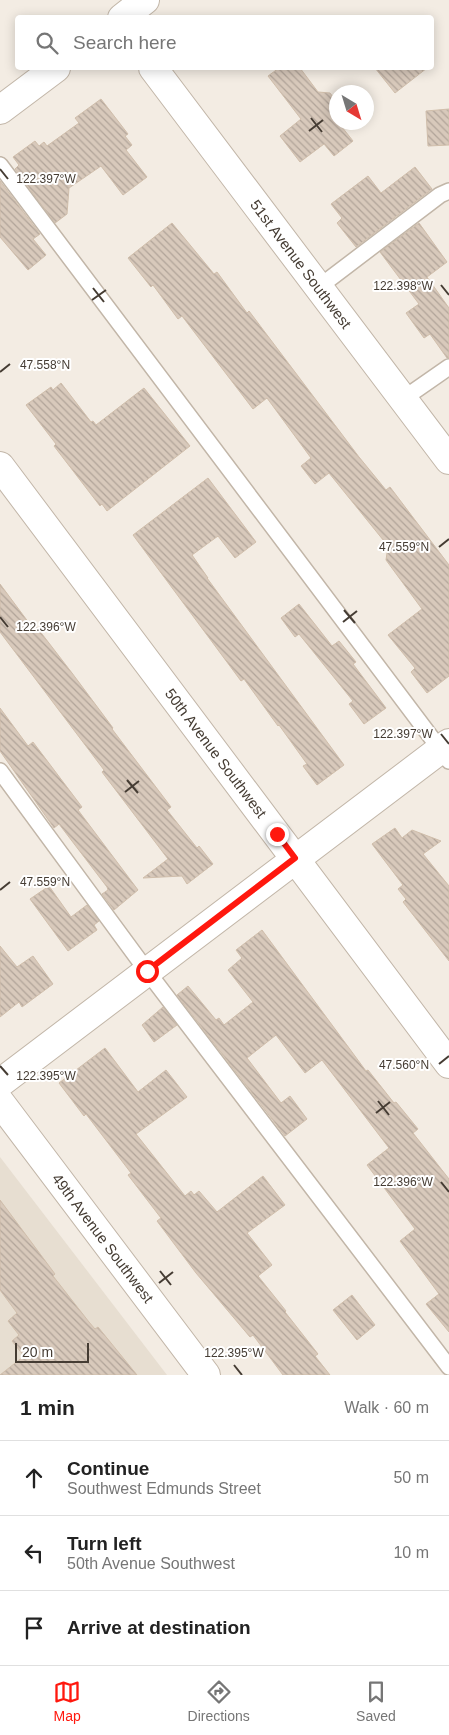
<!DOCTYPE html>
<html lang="en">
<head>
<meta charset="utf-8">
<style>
	body { margin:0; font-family:Helvetica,sans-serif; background:#f2f2f2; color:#222 }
	.compass { position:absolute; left:329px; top:85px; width:45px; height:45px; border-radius:50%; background:#fff; box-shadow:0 2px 12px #0003; rotate:142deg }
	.scale { position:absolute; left:15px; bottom:12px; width:74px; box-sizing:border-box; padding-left:5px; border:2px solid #453c33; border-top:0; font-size:14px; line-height:18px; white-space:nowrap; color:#453c33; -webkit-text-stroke:4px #fff; paint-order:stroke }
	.stop { position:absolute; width:15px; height:15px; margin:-11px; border:4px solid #ff180e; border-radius:50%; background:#fff }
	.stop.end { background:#ff180e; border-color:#fff; box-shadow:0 1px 5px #0008 }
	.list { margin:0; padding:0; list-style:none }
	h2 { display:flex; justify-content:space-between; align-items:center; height:65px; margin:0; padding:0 20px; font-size:21px }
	h2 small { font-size:16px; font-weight:400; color:#767676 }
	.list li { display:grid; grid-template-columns:32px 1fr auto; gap:15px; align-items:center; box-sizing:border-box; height:75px; padding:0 20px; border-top:1px solid #e0e0e0 }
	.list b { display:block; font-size:19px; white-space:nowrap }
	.list p { margin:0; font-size:16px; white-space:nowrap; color:#767676 }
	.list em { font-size:16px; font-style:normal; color:#767676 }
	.icon { flex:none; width:28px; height:28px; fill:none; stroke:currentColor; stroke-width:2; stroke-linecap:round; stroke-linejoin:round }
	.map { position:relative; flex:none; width:449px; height:1375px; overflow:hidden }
	.search { position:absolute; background:#fff; box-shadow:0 2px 12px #0003; left:15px; right:15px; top:15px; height:55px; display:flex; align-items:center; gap:12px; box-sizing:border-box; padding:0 18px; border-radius:5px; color:#767676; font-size:19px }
	.sheet { height:290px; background:#fff }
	nav { display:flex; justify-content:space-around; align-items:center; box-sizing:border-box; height:70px; border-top:1px solid #e0e0e0; background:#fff; font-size:14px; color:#767676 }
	nav a { display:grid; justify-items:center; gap:2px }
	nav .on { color:#ff180e }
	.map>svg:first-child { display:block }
	.residential { fill:#e7ded1 }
	.building { fill:url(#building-back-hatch); stroke:#d0beab }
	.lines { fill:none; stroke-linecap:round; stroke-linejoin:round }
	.service-casing { stroke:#c2b6a8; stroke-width:18 }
	.minor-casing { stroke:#c2b6a8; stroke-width:30 }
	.tertiary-casing { stroke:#c2b6a8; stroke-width:30 }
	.service { stroke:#fff; stroke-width:15 }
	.minor { stroke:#fff; stroke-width:28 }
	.tertiary { stroke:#fff; stroke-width:28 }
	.route { stroke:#ff180e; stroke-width:6 }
	.ticks { fill:none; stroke:#453c33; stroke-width:2 }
	.labels { text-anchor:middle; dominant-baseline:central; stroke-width:4; stroke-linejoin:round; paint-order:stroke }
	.street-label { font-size:15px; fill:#453c33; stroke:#fff }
	.ticks-label { font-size:12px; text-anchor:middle; fill:#453c33; stroke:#fff; stroke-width:4; stroke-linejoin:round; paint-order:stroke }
</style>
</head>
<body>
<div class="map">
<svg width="449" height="1375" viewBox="0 0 449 1375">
	<defs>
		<pattern id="building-back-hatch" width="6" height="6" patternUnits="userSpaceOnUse" patternTransform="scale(1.25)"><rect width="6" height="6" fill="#d8c9bb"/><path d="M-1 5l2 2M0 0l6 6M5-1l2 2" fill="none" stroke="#b1a499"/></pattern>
	</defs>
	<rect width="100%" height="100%" fill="#f3ece3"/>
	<path class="residential" d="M0 1157 167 1375H0Z"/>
	<path class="building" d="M279 68H300L318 92 330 93 336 101V122H338L353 141 334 156 324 144 300 162 280 136 301 119 268 76Z
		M375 68H427L395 93Z
		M101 99 128 134 125 136 132 145 126 150 147 177 123 195 101 166 69 188 67 214 55 223 15 169 19 165 13 157 35 141 39 146 44 142 47 146 79 123 75 118Z
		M449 109V145L428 146 426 111Z
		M415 167 432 189 356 247 337 223 342 218 331 204 368 176 381 193Z
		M0 181 40 234 33 239 46 255 28 270 0 237Z
		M172 223 214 274 217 272 247 313 249 311 359 457 386 490 390 487 449 565V676L427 693 411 672 415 668 388 635 422 609 386 560 388 546 329 473 315 484 301 466 311 458 267 398 253 409 182 316 178 319 153 285 151 287 128 258Z
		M419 223 447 262 427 277 449 308V358H447L430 334 424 338 406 313 419 304 380 252Z
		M61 383 91 422 93 421 96 425 144 388 190 446 107 511 102 504 100 506 54 446 56 444 26 405 51 387 53 390Z
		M208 478 256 542 235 558 218 536 192 555 208 578H207L344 765 317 785 303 766 307 764 279 725 278 726 244 679 241 681 133 535Z
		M0 584 29 623 32 621 72 673 113 728 112 729 171 807 167 810 197 848 199 846 213 864 187 884 182 876 143 878 168 859 102 772 104 770 0 632Z
		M299 604 332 646 339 641 356 662 353 664 386 708 364 724 349 704 353 701 299 634 295 637 281 618Z
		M0 708 28 746 33 742 82 807 78 810 138 890 114 910 102 894 108 890 107 887 59 824 54 828 0 751Z
		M395 828 402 838 412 830 441 841 423 854 449 886V961L403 902 406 899 398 889 403 885 372 844Z
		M49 886 71 917 87 905 99 921 94 925 97 930 68 951 30 899Z
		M262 930 366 1071 368 1070 394 1103 396 1102 418 1129 413 1133 449 1179V1332L426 1304 439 1294 400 1241 415 1229 367 1165 389 1148 322 1060 305 1073 276 1035 247 1058 281 1103 290 1096 307 1119 285 1136 177 995 188 986 216 1020 219 1018 224 1025 253 1002 228 970 242 958 236 950Z
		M0 946 17 967 33 956 53 984 22 1007 19 1002 0 1017Z
		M163 1007 177 1025 154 1042 142 1025Z
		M105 1048 138 1092 166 1070 187 1097 136 1134 185 1196 191 1191 194 1195 199 1191 217 1212 263 1176 285 1205 247 1233 272 1265 258 1276 286 1311 285 1312 318 1354 315 1356 330 1375H283L253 1335 250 1337 196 1273 157 1221 161 1218 128 1175 131 1173 86 1114 84 1116 59 1083Z
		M0 1200 55 1274 53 1276 89 1322 95 1329 98 1327 137 1375H0L24 1356 12 1341 19 1335 8 1321 17 1313 0 1290Z
		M352 1295 375 1325 357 1340 333 1310Z"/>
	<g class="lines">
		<g class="service-casing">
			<path id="service" d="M0 165 449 761
				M319 287 440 195 449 191
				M403 399 449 367
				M0 771 147 971 449 1367"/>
		</g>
		<g class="minor-casing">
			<path id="minor" d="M153 68 449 460
				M0 466 449 1064
				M0 1083 449 743"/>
		</g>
		<g class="tertiary-casing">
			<path id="tertiary" d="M122 18 145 0
				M0 110 56 68
				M0 1102 206 1375"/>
		</g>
		<use href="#service" class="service"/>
		<use href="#minor" class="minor"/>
		<use href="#tertiary" class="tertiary"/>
	</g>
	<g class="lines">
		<path class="route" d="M147 971 295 858 277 834"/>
	</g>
	<path class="ticks" d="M311 118 322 132M309 131 323 120M0 169 8 179M441 285 449 295M93 288 104 302M92 300 106 290M0 372 10 364M439 547 449 539M344 610 355 623M0 617 8 627M343 622 357 611M441 734 449 744M127 780 138 793M125 792 139 781M0 890 10 882M439 1064 449 1056M0 1066 8 1075M378 1101 389 1115M376 1113 390 1102M441 1182 449 1192M160 1271 171 1285M159 1283 173 1272M234 1365 242 1375"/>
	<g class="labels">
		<g class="street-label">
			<text transform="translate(301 264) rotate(53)">51st Avenue Southwest</text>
			<text transform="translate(216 753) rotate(53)">50th Avenue Southwest</text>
			<text transform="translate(103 1238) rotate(53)">49th Avenue Southwest</text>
		</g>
	</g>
	<g class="ticks-label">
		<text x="46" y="183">122.397°W</text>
		<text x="403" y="290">122.398°W</text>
		<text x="45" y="369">47.558°N</text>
		<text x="404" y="551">47.559°N</text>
		<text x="46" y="631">122.396°W</text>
		<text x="403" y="738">122.397°W</text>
		<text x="45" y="886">47.559°N</text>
		<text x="404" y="1069">47.560°N</text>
		<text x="46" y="1080">122.395°W</text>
		<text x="403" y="1186">122.396°W</text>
		<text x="234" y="1357">122.395°W</text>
	</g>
</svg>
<svg class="compass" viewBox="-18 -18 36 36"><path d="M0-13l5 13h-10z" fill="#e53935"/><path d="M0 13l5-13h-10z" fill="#767676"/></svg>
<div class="scale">20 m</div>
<div class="stop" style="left:147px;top:971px"></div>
<div class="stop end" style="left:277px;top:834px"></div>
<div class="search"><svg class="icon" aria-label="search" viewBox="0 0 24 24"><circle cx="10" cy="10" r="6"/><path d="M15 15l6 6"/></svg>Search here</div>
</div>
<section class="sheet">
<h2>1 min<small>Walk · 60 m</small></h2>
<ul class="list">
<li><svg class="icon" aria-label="ahead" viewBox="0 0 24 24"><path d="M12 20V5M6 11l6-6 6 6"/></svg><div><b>Continue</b><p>Southwest Edmunds Street</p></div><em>50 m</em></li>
<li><svg class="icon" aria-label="left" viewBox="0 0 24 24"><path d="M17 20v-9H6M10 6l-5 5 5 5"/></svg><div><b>Turn left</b><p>50th Avenue Southwest</p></div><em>10 m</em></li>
<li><svg class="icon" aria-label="arrive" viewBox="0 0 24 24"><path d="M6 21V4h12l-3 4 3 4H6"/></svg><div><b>Arrive at destination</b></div></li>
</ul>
</section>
<nav>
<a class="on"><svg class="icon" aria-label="map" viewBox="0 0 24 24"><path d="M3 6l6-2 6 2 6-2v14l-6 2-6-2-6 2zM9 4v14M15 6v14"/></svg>Map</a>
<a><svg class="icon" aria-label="directions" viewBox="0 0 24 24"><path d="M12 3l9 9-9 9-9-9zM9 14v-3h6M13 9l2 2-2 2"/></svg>Directions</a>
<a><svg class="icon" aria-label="saved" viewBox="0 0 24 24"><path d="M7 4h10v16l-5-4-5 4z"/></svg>Saved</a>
</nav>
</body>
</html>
